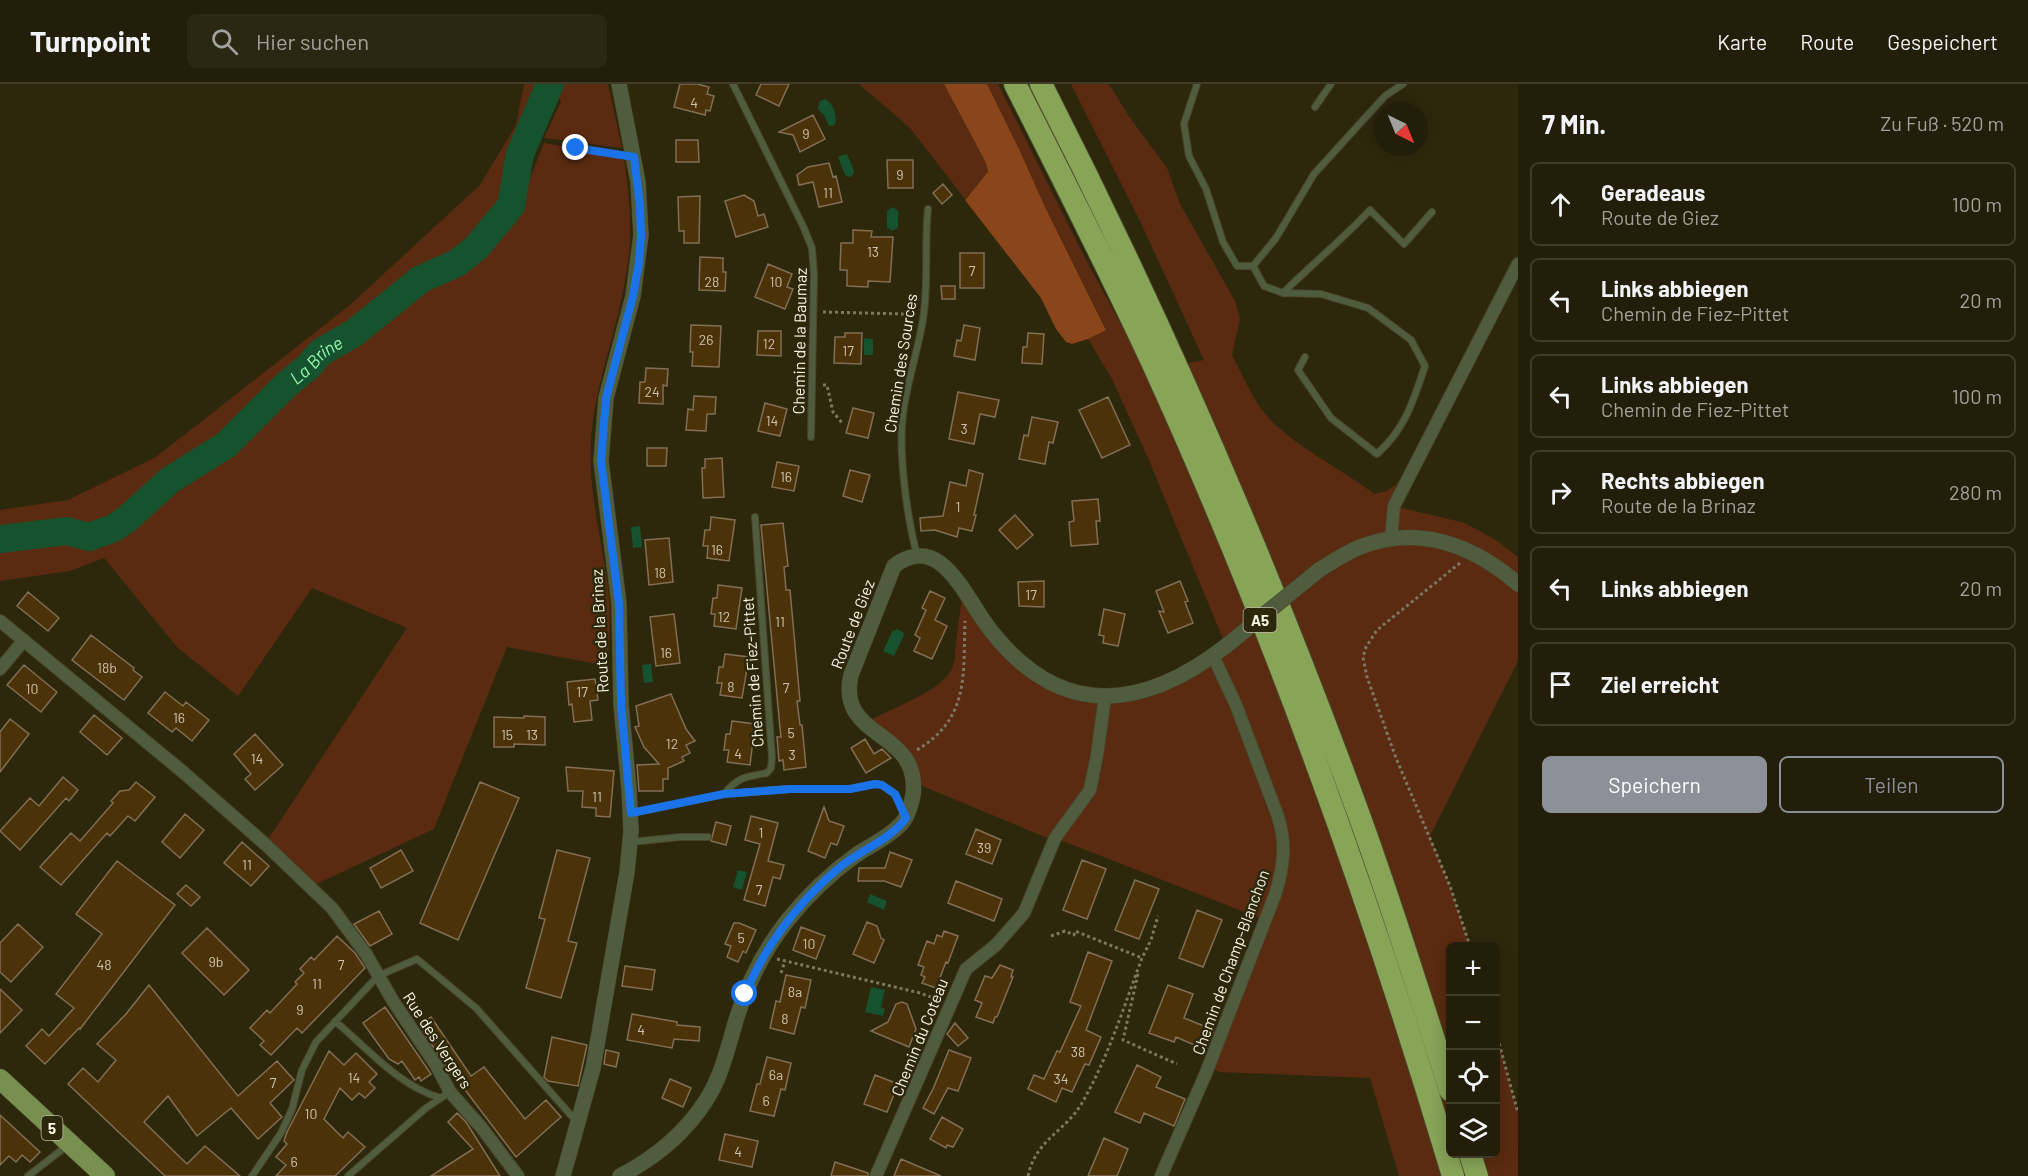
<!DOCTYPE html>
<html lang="de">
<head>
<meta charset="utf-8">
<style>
	body { margin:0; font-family:Barlow,sans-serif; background:#2a2712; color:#f1f3f6 }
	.controls { position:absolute; right:18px; bottom:18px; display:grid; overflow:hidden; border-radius:9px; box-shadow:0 3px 15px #0003 }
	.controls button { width:54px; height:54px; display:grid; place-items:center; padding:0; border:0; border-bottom:2px solid #3f3c2a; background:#221e09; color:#f1f3f6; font:30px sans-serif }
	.compass { position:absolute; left:1374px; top:18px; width:54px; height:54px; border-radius:50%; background:#221e09; box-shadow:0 3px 15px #0003; rotate:137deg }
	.stop { position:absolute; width:18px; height:18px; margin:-14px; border:4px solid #1a73e8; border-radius:50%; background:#fff }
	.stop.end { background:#1a73e8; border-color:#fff; box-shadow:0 2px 6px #0008 }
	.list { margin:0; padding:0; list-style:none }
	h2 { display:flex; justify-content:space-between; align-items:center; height:78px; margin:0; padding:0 24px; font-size:26px }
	h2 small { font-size:20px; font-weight:400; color:#a2a29c }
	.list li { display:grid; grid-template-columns:39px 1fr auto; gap:18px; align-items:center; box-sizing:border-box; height:84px; margin:0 12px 12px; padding:0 12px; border:2px solid #3f3c2a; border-radius:9px }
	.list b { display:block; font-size:22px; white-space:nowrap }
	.list p { margin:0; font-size:20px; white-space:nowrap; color:#a2a29c }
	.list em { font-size:20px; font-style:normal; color:#a2a29c }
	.actions { display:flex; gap:12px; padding:18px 24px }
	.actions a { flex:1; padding:14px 0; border:2px solid #8c9099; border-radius:9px; text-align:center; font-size:21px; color:#8c9099 }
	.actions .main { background:#8c9099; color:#fff }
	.icon { flex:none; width:33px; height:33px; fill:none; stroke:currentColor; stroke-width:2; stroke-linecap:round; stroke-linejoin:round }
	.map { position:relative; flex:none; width:1518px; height:1092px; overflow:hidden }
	header { display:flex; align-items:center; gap:36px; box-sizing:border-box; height:84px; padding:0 30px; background:#221e09; border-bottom:2px solid #3f3c2a }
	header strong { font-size:28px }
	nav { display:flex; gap:33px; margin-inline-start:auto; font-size:21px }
	.search { width:420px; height:54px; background:#2a2712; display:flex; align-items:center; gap:15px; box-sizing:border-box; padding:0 21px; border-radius:9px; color:#a2a29c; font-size:22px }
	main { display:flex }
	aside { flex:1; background:#221e09 }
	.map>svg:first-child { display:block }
	.green { fill:#5a2b10 }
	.forest { fill:#8a451b }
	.water { fill:#16522d }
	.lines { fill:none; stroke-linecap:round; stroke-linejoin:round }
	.river { stroke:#16522d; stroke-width:28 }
	.building { fill:#4c3209; stroke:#816e55; stroke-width:1.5 }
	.service-casing { stroke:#49452a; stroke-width:8 }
	.minor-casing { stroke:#49452a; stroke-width:14 }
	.tertiary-casing { stroke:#49452a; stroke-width:16 }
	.primary-casing { stroke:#49452a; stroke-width:21 }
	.motorway-casing { stroke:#49452a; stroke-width:24 }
	.path { stroke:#7b7760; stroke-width:3; stroke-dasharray:3 3; stroke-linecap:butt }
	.service { stroke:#505c3e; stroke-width:6 }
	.minor { stroke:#505c3e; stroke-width:12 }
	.tertiary { stroke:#505c3e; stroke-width:15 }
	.primary { stroke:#779050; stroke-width:20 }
	.motorway { stroke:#87a457; stroke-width:22 }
	.tertiary-bridge-casing { stroke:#49452a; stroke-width:16; stroke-linecap:butt }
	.tertiary-bridge { stroke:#505c3e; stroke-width:15 }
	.route { stroke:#1a73e8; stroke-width:8 }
	.labels { text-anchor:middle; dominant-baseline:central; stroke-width:5; stroke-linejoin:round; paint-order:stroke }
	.number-label { font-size:14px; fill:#cdc4ae }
	.shield { fill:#2d280c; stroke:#bbb8a4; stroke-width:1.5 }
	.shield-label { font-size:15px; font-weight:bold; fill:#f8f5e5 }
	.street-label { font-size:16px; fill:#f8f5e5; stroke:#2d280c }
	.water-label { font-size:18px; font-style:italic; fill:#95fcb3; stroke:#2d280c }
</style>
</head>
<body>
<header>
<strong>Turnpoint</strong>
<div class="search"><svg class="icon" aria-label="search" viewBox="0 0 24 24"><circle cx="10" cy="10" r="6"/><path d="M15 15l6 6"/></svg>Hier suchen</div>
<nav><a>Karte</a><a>Route</a><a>Gespeichert</a></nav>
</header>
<main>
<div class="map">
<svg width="1518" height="1092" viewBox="0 0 1518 1092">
	<rect width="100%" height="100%" fill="#2d280c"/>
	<path class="green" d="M524 0H544L513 70 510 103 505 126 476 160 453 177 417 189 287 291 203 362 157 397 131 424 82 442 90 464 99 465 141 439 430 194 453 187 466 179 515 133 544 59 610 71 624 76C632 126 633 163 622 212 612 262 593 309 591 360 588 412 604 462 609 514 611 536 609 560 608 582L507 563 434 745 310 803 265 760 407 544 312 504 238 612 178 564 104 474 70 487 0 497V426L68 416 156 373 350 221 480 101 516 41Z
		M559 0H608L622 64 544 54 561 18 556 7Z
		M859 0H944L986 79 988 89 965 115 910 44Z
		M987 0H998L1085 174 1146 287 1204 276 1141 139 1071 0H1109L1128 31 1167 84 1180 120 1235 217 1240 235 1232 271C1242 290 1253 316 1267 332 1294 363 1341 384 1374 410L1387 407 1408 392 1394 422 1465 439 1496 456 1518 473V577L1430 752 1450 802 1470 862H1450V1070H1496V948L1518 1029V1092H1399L1370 994 1219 988 1209 982 1265 836 1055 754 1045 753 913 698 909 680 864 640C886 625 945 608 953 582 956 575 955 566 956 559 958 541 960 524 964 507L1046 596 1122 613 1226 562 1148 374 1112 295 1088 255 1106 245 1045 123 1020 67Z"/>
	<path class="forest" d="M944 0H987L1020 67 1045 123 1106 246 1088 255 1072 260 1066 258 1056 245 1041 214 965 116 988 88 986 79Z"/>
	<path class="water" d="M825 15C835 21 837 32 835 41L829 42 824 31 818 25 819 18Z
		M847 70 854 87 853 91 849 93 845 91 838 73Z
		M893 123 898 127V144L892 147 887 143V127Z
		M864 254 873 255V271H864Z
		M640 442 642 463 633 464 631 443Z
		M896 545 903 548 904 551 894 572 883 567 893 546 895 547Z
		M651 580 653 598 644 599 642 581Z
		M738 786 747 788 742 806 733 803Z
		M870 810 887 817 884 826 867 818Z
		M871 903 885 906 881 923 885 925 883 932 865 928Z"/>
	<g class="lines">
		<path class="river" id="s1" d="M0 455 67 447 89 453 114 444 127 435 170 396 226 361 286 301 308 283 321 268 354 249 421 195 457 179 476 164 511 122 520 70 550 0"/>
	</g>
	<path class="building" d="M680 0H697L709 3 707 10 714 12 710 27 706 26 705 31 674 23Z
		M761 0H789L779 22 756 11Z
		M813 31 825 55 800 68 793 51 779 48Z
		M676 56H698L699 78H676Z
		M887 76H913V104H888Z
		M829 79 833 93 836 92 842 118 819 123 813 98 799 101 797 91 808 83Z
		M943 100 952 111 942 120 933 109Z
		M744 111 754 117 758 132 764 130 768 143 736 153 725 117Z
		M700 112 699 159H684V147H679L678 113Z
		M853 146 872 147 871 153H893L890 198 868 197V203L847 202V186H840L841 159H853Z
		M960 169H984V204H960Z
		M700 173 723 174V188H726L725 207 699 206Z
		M768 180 792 190 787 203 793 205 785 225 755 213Z
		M941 202H955V215H942Z
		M691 241 721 242 719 283 692 282 693 268H690Z
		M964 241 980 244 975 276 954 272 957 256 961 257Z
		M758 247H781V272L757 271Z
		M845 249H862L861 280 834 279 835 253H845Z
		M1028 249 1044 250 1042 280 1022 279 1023 263H1027Z
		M646 284 668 285 667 302 663 301V320L639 319 640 298H645Z
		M958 308 999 316 995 333 980 330 974 360 949 355Z
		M694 312 716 313 715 330H707L706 347 686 346 688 325 693 326Z
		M1108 313 1130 361 1102 374 1079 326Z
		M765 319 787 325 780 352 758 347Z
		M853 324 874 329 868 354 846 349Z
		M1032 333 1058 338 1053 359 1049 358 1045 380 1019 375 1024 351 1028 352Z
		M647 364H667L666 382H647Z
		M722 374 724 413 703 414 702 384H705V375Z
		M777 378 799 382 794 407 772 403Z
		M850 386 870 391 862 418 843 412Z
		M969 386 983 390 974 431H976L972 447 959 444 957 453 935 446 921 447 920 434 943 432 950 398 966 402Z
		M1098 415 1100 437H1096L1098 460 1071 462 1069 438 1074 437 1072 417Z
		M1015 431 1033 451 1017 465 999 446Z
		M711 433 735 436 729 477 707 474 708 462H703L705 446H710Z
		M783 439 788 482 784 483 786 506H790L800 617H797L800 641H802L806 683 784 686 783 676 779 677 777 653H781L780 644 761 441Z
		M669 454 673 498 649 501 645 456Z
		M1044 497V523L1019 522 1018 498Z
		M1180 497 1188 517 1185 518 1193 539 1168 549 1159 527 1164 528 1156 507Z
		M718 501 742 504 736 545 714 542 715 530H711L713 514H717Z
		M930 507 945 514 935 536 947 542 932 575 914 567 920 554 915 551 926 526 922 524Z
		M28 508 59 534 48 547 17 522Z
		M1104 525 1125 530 1118 562 1103 559 1104 552 1099 551Z
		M674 530 680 579 656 582 650 533Z
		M91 551 134 584 133 586 142 593 124 616 72 576Z
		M725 570 749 573 742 614 720 611 722 599H717L719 583H723Z
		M24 581 57 608 41 628 7 601Z
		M595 595 598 616 590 617 592 636 574 638 572 620 569 621 567 598Z
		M165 608 183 622 186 618 209 636 192 657 176 644 172 648 148 629Z
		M671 610 686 645 695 657 686 661 690 669 682 673 684 677 668 684V695H663V707H639L637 681 659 680 644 663 635 643 639 642 636 622Z
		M94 631 122 654 107 671 80 648Z
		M524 632 545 633V661L514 660V663H494V633L524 634Z
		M10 635 29 650 0 688V648Z
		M732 637 755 640 750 681 727 678 729 666H724L726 650H730Z
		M255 650 283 681 255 706 245 695 251 690 234 670Z
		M865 655 874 670 882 665 891 674 866 689 851 664Z
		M566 683 614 687 610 733 596 732V724L582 723 583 707H568Z
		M63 693 78 706 69 717 66 714 20 766 0 747 30 714 39 722Z
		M136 698 155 713 135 737 128 732 110 752 107 749 61 801 40 783 71 749 80 757 113 719 111 717 120 707 129 706Z
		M480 698 519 714 458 856 420 839Z
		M824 723 829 737 844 742 837 761 831 759 825 774 808 767Z
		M185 730 204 746 180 774 162 758Z
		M751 732 778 739 768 777 784 781 780 795 773 793 765 822 744 816 760 760 745 756Z
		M716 738 731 742 726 761 711 757Z
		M976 745 1001 756 992 780 966 770Z
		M242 758 269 782 251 802 224 779Z
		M401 766 413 787 381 804 370 784Z
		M557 766 590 774 568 857 577 859 561 914 526 904 545 835 539 834Z
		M890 768 912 776 901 803 884 797H858L859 784H885Z
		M1082 776 1106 785 1087 835 1063 826Z
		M117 777 175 821 80 945 79 944 45 980 26 962 42 945 49 952 74 924 56 910 102 850 76 830Z
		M1135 796 1159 805 1139 855 1115 846Z
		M956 797 1002 815 994 837 948 819Z
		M186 801 200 813 191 822 177 810Z
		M1197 826 1222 836 1203 883 1179 874Z
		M379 827 392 850 370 862 354 840Z
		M867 838 877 842 881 854 884 856 874 879 853 870Z
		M734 839H739L756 846 746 869 743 867 738 878 727 873 731 862 725 860Z
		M18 840 43 863 11 898 0 888V859Z
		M801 843 825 852 816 875 793 866Z
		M207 844 249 886 224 911 182 869Z
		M944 847 958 852 948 879 946 878 936 904 922 899 925 893 921 891 924 883 918 881 927 857 934 860 937 851 942 853Z
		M337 852 355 869 365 884 302 949 297 944 271 971 260 961 264 957 250 944 267 926 270 929 297 900 295 898 304 889 300 885 311 873 314 876Z
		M1088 868 1112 877 1086 946 1101 953 1089 981 1085 980 1072 1008 1062 1004 1056 1018 1028 1005 1034 991 1044 995 1057 967 1060 968 1081 922 1070 918Z
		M1000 881 1013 886 1011 893H1013L997 933H995L993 939 976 933 982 919 975 916 985 892 992 894Z
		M625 882 655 886 652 906 622 902Z
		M786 891 811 896 805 924 801 923 794 950 770 944 776 917 780 918Z
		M149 901 238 1012 277 977 294 996 270 1019 282 1033 258 1055 231 1024 197 1052 168 1012 144 1038 187 1080 205 1062 240 1092H165L68 1000 83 984 98 998 116 976 97 960 126 930Z
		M1168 901 1193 910 1184 934 1214 946 1206 966 1176 953 1174 958 1149 949Z
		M0 905 22 926 0 949Z
		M902 918 907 920 916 945 909 963 871 947 888 938 896 920Z
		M385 923 431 990 421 997 419 993 415 996 402 977 398 980 389 975 363 939Z
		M632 930 677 938V941L700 943 699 957 674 955 672 964 627 956Z
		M431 933 471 992 484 983 525 1035 546 1016 561 1033 516 1073 453 990 451 991 419 941Z
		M955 939 968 954 958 962 947 950Z
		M552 953 587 961 578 1002 548 997 544 993Z
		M606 966 619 969 616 983 604 980Z
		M949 966 971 974 958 1007 948 1004 934 1030 923 1024 933 1005Z
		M329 967 344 981 356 969 377 990 369 998 375 1004 365 1014 359 1009 352 1016 340 1004 324 1035 343 1054 348 1048 365 1063 335 1092H276L286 1081 276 1073 287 1060 284 1057 287 1048Z
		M767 973 791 979 785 1006 781 1005 774 1032 750 1027 757 1000H760Z
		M1137 981 1161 993 1156 1003 1185 1015 1174 1042 1144 1029 1140 1039 1115 1028Z
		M875 991 898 1000 887 1028 864 1020Z
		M670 995 691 1004 683 1023 662 1014Z
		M457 1029 466 1038 500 1092H431L473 1065 448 1038Z
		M0 1031 40 1068 30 1078 22 1071 16 1078 9 1072 0 1081Z
		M942 1033 963 1045 953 1063 947 1061 946 1064 930 1055Z
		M725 1050 758 1057 752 1083 719 1076Z
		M1104 1054 1128 1065 1117 1092H1088Z
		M901 1075 941 1092H894Z
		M835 1078 868 1089V1092H831Z"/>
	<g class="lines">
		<g class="service-casing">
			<path id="service" d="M733 0 803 142 812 164 814 190 811 353
				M1197 0 1184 40 1189 72 1206 105 1223 158 1237 182H1253L1276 154 1314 90 1385 12 1403 0
				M1315 23 1331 0
				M1253 182 1264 202 1283 209 1321 210 1368 224 1411 256 1425 282C1413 318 1405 345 1377 370L1331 334 1298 286 1305 273
				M1283 209C1311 181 1342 156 1370 126L1404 160 1432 128
				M917 471C907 433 898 368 903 330 907 298 918 267 923 235 929 199 924 162 928 125
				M724 710C739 692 746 693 767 689L771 684 772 674 755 433
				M632 729 724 710 790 705H850L875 700 882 701 895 710 905 731
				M631 758 680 753H708
				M335 937C367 964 400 1003 441 1014
				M28 1092 68 1061
				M252 1092 281 1049 292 1025 302 986 316 958 378 892 417 875 476 924 577 1038
				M348 1092 426 1024 450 1008"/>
		</g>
		<g class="minor-casing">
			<path id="minor" d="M1391 456 1394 422 1518 180
				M0 537 183 688 265 760 332 824 366 870 393 917 436 981 450 1008 481 1043 518 1092
				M0 585 24 556
				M876 1092 966 885 996 861 1024 829 1055 754 1090 706 1097 671 1105 613
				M1161 1092 1206 989 1275 811C1284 782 1287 758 1277 730L1236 621 1213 572"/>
		</g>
		<g class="tertiary-casing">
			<path id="tertiary" d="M1319 486C1332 478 1345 469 1360 463 1418 440 1473 461 1518 500
				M563 1092 593 984 627 788 631 747 629 705 621 620 619 520 601 377 606 314 633 212 641 151 638 98 619 0
				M620 1092C653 1075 684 1050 705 1018 722 993 728 962 737 933 748 898 764 866 787 837 806 813 831 789 856 771 871 761 889 753 901 740 908 733 911 721 913 711 921 644 836 657 851 591L894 482C908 471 925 468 940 479 961 495 975 527 992 548 1062 636 1143 626 1226 562"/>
		</g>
		<g class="primary-casing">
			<path id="primary" d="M0 995 105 1092"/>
		</g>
		<g class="motorway-casing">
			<path id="motorway" d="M1015 0C1061 91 1108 183 1151 276 1272 540 1370 814 1453 1092
				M1041 0C1162 237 1268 481 1359 731 1392 822 1421 914 1450 1006
				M1470 1070 1477 1092"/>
		</g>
		<path class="path" d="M576 64 617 71
			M823 228 905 230
			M823 301H827L833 328 843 340
			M1460 479 1377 546 1366 563 1363 573 1367 593 1396 674 1450 802 1470 862
			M917 666C970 634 963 590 965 537
			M1051 852 1065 847 1074 851 1075 847 1142 874
			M777 875 920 909 939 916
			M781 889 785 877
			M1138 890 1123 956 1177 980
			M1496 948 1518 1029
			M1028 1092C1036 1055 1065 1048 1082 1019 1108 974 1124 922 1142 874L1151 856 1158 832"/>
		<use href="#service" class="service"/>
		<use href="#minor" class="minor"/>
		<use href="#tertiary" class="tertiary"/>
		<use href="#primary" class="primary"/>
		<use href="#motorway" class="motorway"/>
		<g class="tertiary-bridge-casing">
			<path id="tertiary-bridge" d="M1226 562 1319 486"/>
		</g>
		<use href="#tertiary-bridge" class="tertiary-bridge"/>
	</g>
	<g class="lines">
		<path class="route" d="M576 64 634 73 640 122 641 151 639 178 633 212 606 314 601 377 619 520 621 620 631 729 724 710 790 705H850L875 700 882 701 895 710 906 734C890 756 861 766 840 783 798 818 766 861 745 910"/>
	</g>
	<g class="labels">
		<g class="number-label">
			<text x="694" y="18">4</text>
			<text x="806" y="49">9</text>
			<text x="900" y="90">9</text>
			<text x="828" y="108">11</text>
			<text x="873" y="167">13</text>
			<text x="972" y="186">7</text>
			<text x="712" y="197">28</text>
			<text x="776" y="197">10</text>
			<text x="706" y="255">26</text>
			<text x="769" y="259">12</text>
			<text x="848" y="266">17</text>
			<text x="652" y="307">24</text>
			<text x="772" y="336">14</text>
			<text x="964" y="344">3</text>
			<text x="786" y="392">16</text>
			<text x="958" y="422">1</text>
			<text x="717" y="465">16</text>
			<text x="660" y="488">18</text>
			<text x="1031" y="510">17</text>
			<text x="724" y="532">12</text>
			<text x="780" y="537">11</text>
			<text x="666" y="568">16</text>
			<text x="107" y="583">18b</text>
			<text x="731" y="602">8</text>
			<text x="786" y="603">7</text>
			<text x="32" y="604">10</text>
			<text x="582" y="607">17</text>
			<text x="179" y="633">16</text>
			<text x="791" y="648">5</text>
			<text x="507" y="650">15</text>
			<text x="532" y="650">13</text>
			<text x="672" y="659">12</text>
			<text x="738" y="669">4</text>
			<text x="792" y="670">3</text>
			<text x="257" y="674">14</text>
			<text x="597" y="712">11</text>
			<text x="761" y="748">1</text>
			<text x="984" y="763">39</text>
			<text x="247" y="780">11</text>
			<text x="759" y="805">7</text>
			<text x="741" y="853">5</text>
			<text x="809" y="859">10</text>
			<text x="216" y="877">9b</text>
			<text x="104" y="880">48</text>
			<text x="341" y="880">7</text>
			<text x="317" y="899">11</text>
			<text x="795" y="907">8a</text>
			<text x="300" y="925">9</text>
			<text x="785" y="934">8</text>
			<text x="641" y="945">4</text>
			<text x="1078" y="967">38</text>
			<text x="776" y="990">6a</text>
			<text x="354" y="993">14</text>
			<text x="1061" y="994">34</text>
			<text x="273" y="998">7</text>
			<text x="766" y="1016">6</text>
			<text x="311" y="1029">10</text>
			<text x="738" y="1067">4</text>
			<text x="294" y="1077">6</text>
		</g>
		<g class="shield">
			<rect x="1243.5" y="524" width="33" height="24" rx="4.5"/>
			<rect x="41.5" y="1032" width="21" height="24" rx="4.5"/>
		</g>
		<g class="shield-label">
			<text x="1260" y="536">A5</text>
			<text x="52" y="1044">5</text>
		</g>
		<g class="street-label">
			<text transform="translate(799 257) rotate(-89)">Chemin de la Baumaz</text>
			<text transform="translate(900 279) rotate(-81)">Chemin des Sources</text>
			<text transform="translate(852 540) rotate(-69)">Route de Giez</text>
			<text transform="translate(599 547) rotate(-93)">Route de la Brinaz</text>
			<text transform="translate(752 588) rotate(-94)">Chemin de Fiez-Pittet</text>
			<text transform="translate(1230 878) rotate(-70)">Chemin de Champ-Blanchon</text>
			<text transform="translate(919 953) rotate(-68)">Chemin du Coteau</text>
			<text transform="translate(438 956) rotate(57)">Rue des Vergers</text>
		</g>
		<g class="water-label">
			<text stroke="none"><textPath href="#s1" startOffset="381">La Brine</textPath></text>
		</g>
	</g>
</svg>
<div class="controls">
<button>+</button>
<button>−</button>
<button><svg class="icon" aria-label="locate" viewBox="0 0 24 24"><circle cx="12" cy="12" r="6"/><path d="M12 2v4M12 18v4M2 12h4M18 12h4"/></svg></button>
<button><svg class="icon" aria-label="layers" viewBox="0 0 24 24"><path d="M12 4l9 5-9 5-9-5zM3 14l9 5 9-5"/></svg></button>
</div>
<svg class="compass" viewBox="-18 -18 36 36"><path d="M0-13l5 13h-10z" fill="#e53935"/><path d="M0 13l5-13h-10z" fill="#a2a29c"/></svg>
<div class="stop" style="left:745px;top:910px"></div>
<div class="stop end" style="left:576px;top:64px"></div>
</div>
<aside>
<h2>7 Min.<small>Zu Fuß · 520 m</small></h2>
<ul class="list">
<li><svg class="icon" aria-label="ahead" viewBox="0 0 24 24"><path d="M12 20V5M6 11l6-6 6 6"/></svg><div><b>Geradeaus</b><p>Route de Giez</p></div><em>100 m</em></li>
<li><svg class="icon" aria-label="left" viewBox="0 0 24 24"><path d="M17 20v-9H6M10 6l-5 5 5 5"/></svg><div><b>Links abbiegen</b><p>Chemin de Fiez-Pittet</p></div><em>20 m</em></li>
<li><svg class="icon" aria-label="left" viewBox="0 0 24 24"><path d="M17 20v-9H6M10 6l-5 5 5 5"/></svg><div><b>Links abbiegen</b><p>Chemin de Fiez-Pittet</p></div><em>100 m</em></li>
<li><svg class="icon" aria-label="right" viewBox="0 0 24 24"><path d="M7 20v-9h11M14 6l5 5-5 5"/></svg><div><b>Rechts abbiegen</b><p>Route de la Brinaz</p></div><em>280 m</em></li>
<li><svg class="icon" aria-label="left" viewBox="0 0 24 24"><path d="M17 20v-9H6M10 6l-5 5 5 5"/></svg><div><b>Links abbiegen</b></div><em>20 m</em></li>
<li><svg class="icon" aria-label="arrive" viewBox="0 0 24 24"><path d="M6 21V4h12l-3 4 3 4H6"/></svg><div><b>Ziel erreicht</b></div></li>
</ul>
<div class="actions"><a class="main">Speichern</a><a>Teilen</a></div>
</aside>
</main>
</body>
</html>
